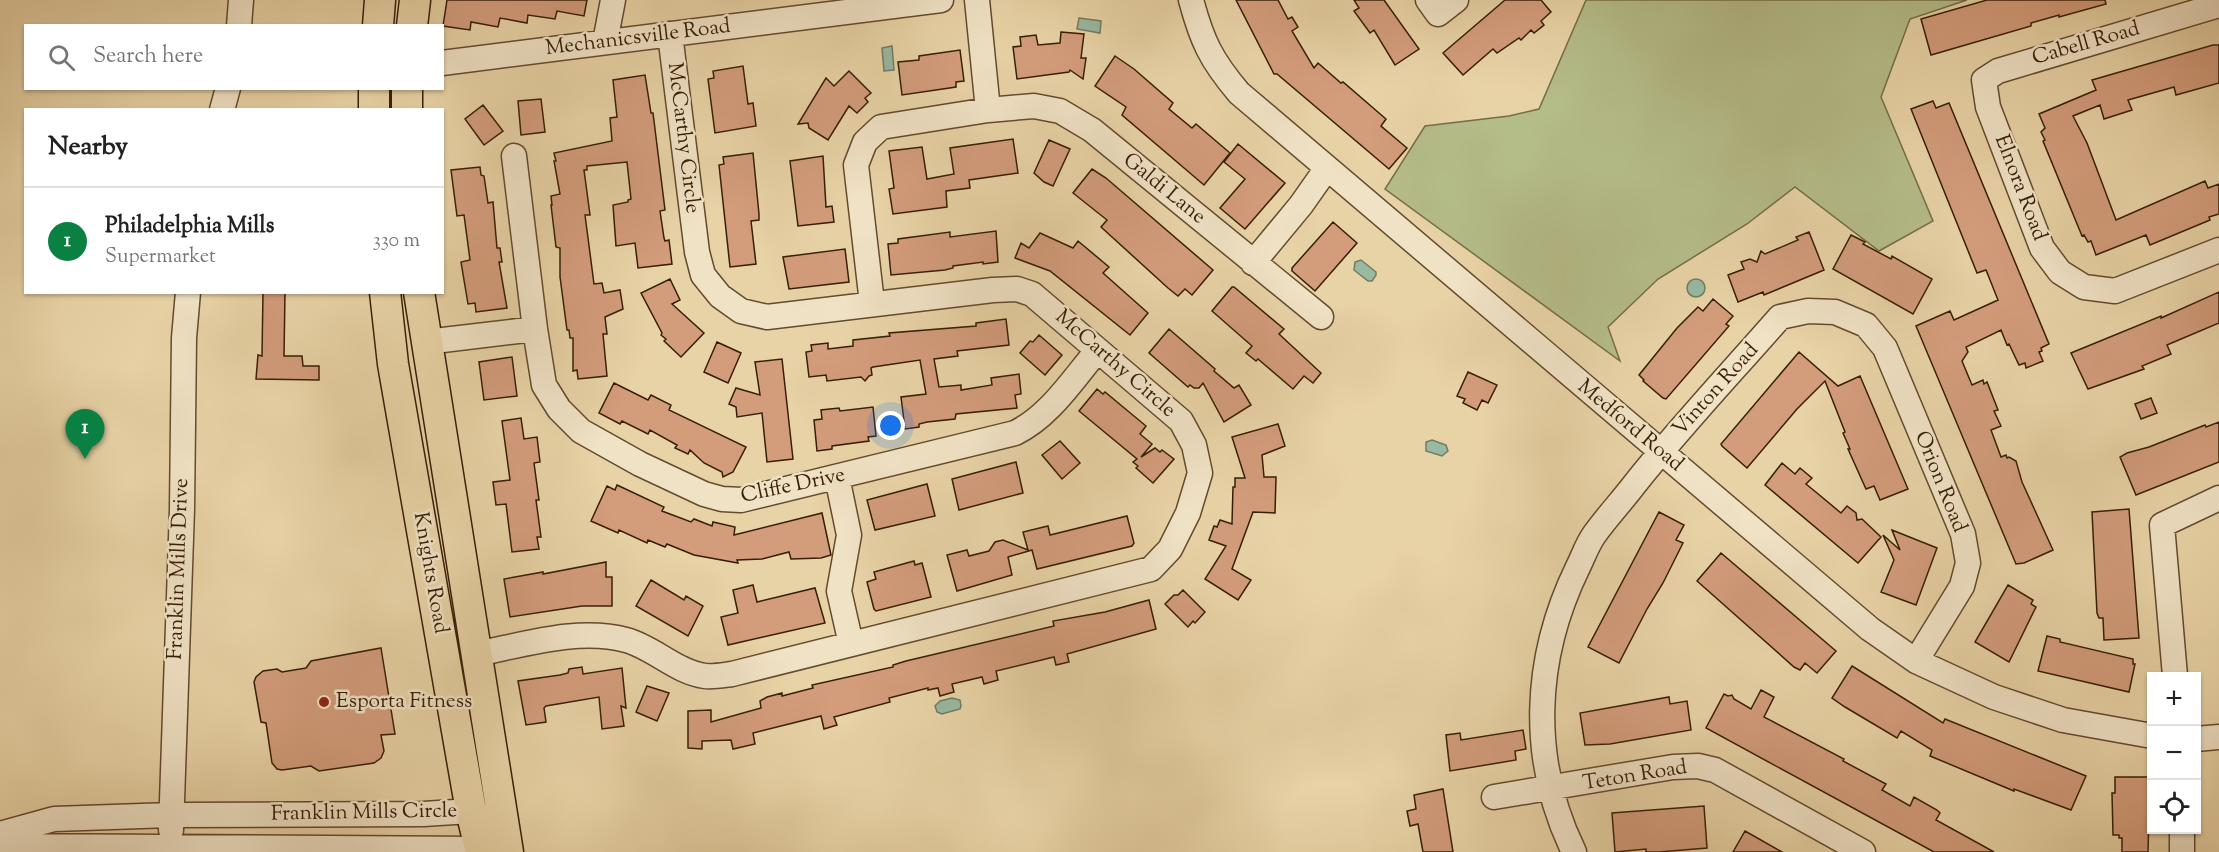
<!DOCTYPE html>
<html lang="en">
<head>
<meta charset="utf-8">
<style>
	body { margin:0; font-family:"Sorts Mill Goudy",serif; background:#f2f2f2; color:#222 }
	.controls { position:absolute; right:18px; bottom:18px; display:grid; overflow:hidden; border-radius:0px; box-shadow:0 2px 4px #0004 }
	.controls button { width:54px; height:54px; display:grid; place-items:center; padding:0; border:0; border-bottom:2px solid #e0e0e0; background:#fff; color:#222; font:30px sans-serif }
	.you { position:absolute; left:891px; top:426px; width:21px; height:21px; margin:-15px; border:4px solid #fff; border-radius:50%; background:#1a73e8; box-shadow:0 0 0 9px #1a73e833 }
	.badge { display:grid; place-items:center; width:39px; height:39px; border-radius:50%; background:#0b8043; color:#fff; font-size:20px; font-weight:700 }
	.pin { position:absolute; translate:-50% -50px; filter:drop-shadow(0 2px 3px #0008) }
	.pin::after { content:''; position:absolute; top:32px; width:21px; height:18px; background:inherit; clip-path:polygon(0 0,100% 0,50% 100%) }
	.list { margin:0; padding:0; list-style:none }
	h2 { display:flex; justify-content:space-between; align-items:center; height:78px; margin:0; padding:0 24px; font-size:26px }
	h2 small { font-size:20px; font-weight:400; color:#767676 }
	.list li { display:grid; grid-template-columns:39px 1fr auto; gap:18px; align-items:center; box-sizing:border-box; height:108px; padding:0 24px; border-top:2px solid #e0e0e0 }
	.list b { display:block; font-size:22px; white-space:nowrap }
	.list p { margin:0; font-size:20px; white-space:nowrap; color:#767676 }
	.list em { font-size:20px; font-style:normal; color:#767676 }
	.icon { flex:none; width:33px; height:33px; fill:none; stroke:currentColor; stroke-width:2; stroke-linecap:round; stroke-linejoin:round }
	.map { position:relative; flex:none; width:2219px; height:852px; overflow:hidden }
	.search { position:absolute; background:#fff; box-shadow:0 2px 4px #0004; left:24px; top:24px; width:420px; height:66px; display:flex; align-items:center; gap:15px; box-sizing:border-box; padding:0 21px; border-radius:0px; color:#767676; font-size:22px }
	.panel { position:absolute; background:#fff; box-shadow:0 2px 4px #0004; left:24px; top:108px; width:420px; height:186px; border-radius:0px }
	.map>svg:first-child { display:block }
	.green { fill:#b4bc88; stroke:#766d47; stroke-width:1.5 }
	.water { fill:#98b9a2; stroke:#717b64; stroke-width:1.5 }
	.building { fill:#d39c7b; stroke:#371e06; stroke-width:1.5 }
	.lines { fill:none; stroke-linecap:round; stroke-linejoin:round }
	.minor-casing { stroke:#634b2e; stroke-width:27 }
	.major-casing { stroke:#371e06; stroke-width:33 }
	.minor { stroke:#f0e2c5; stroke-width:24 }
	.major { stroke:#e8d3a6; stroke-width:30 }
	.poi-dot { fill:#8f2418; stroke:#f0e2c5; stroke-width:2 }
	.labels { text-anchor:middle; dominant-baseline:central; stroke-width:5; stroke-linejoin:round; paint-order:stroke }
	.street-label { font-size:21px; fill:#371e06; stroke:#f0e2c5 }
	.poi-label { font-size:21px; fill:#371e06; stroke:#f0e2c5; text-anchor:start }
</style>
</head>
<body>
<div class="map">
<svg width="2219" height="852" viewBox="0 0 2219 852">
	<rect width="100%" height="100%" fill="#e8d3a6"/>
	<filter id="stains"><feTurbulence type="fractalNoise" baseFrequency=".00333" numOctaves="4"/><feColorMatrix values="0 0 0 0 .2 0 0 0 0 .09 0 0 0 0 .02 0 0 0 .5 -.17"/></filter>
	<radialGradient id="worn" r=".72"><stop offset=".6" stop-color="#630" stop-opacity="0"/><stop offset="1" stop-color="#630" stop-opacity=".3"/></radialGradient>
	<path class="green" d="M1586 0H1967L1910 19 1881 97 1933 221 1879 251 1795 187 1747 224 1658 279 1608 327 1620 361 1385 189 1425 126 1509 116 1539 109Z"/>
	<path class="water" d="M1079 18 1101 21 1100 33 1077 29Z
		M892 46 894 70 884 71 882 48Z
		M1361 260 1376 272V275L1372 281H1368L1354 270 1355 262Z
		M1687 288a9 9 0 1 1 18 0a9 9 0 1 1-18 0Z
		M1432 440 1446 445 1448 451 1442 456 1426 451V442Z
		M952 698 960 700 961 706 960 709 942 714 937 712 935 706 940 701Z"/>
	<path class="building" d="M447 0H587L584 16 557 11 555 19 528 15 527 23 500 18 498 27 471 22 470 30 443 26Z
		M1236 0H1278L1288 19 1292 17 1298 27 1292 31 1314 68 1318 63 1341 83 1343 82 1386 119 1381 126 1407 148 1389 169 1277 74H1274Z
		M1354 0H1384L1419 49 1395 65 1374 30 1370 33 1354 11 1359 8Z
		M1505 0H1541L1551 12 1541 21 1544 25 1534 33 1531 30 1521 40 1519 38 1497 53 1493 49 1463 75 1443 53Z
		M1987 0H2105L2106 4 2059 17V15L2031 23V26L1931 55 1921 19Z
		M1061 32 1084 34 1081 58H1086L1083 79 1070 70 1069 72 1017 79 1013 47 1021 46 1020 37 1036 35 1038 45 1060 43Z
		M2213 45H2219V83L2176 95 2174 87 2128 100 2132 110 2104 119 2100 105 2073 116 2087 143 2116 220 2205 181 2208 188 2219 184V214L2209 217 2210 220 2150 245 2146 235 2096 255 2091 241 2088 242 2084 235 2082 236 2043 141 2045 140 2041 132 2045 128 2039 114 2096 90 2092 80Z
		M960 50 964 81 956 82V87L902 95 898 62 919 60V56Z
		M1115 56 1134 69 1173 103 1169 109 1192 128 1196 124 1230 153 1204 185 1122 115 1126 107 1095 86Z
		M743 66 748 104 753 103 756 126 715 133 708 79 714 78 713 71Z
		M849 71 871 93 865 98 868 102 857 113 849 106 828 140 809 128 808 123 798 124 826 78 834 86Z
		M645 75 651 113H653L665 210 660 211 664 238 665 241 669 240 672 264 638 268 635 243 616 246 613 205 628 202V200L631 199 627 162 587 166V170H584L590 215H585L594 284 602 283 604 293 620 290 623 309 605 317 607 334H603L607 376 578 379 577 370 573 371V338H570L569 330H567L560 277V248L556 247 551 205H552L551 196 560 194 554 161H556L554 153 612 141 610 118 617 117 613 80Z
		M541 99 545 132 521 135 518 101Z
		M1933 101 1936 108 1949 103 2049 344 2041 348 2042 351 2039 352 2043 361 2026 368 2025 363 2019 365 2009 344 2007 345 2001 330 1966 347 1968 352 1962 361 1972 385 1983 380 1984 384 1987 382 1998 410 1994 411 2001 426 1991 430 2001 457 2006 455 2007 458 2009 457 2016 461 2022 482 2053 550 2024 563 2016 564 1916 326 1950 311 1954 320 1998 300 1986 270 1977 273 1911 109Z
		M483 105 503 131 484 145 465 119Z
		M1013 139 1018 173 969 180 970 188 946 191 947 207 893 214 889 189 894 188 889 151 922 147 927 179 954 174 950 148Z
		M1049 140 1070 149 1053 186 1044 182 1034 173Z
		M1238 144 1285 183 1245 229 1220 208 1245 179 1224 162Z
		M753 153 759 214V220L751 221 756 264 730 267 719 165 724 164 723 157Z
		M823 156 826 207 832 206 834 222 798 226 790 161Z
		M480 167 481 175 484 176 488 203 493 202 497 248H500L502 262H499L507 308 476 312 475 303 468 304 461 262 470 260 464 215 457 216 451 170Z
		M1092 169 1106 178 1213 270 1192 295 1185 289 1178 296 1168 288 1101 227 1107 220 1073 193Z
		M1333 222 1357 243 1315 291 1292 271V268Z
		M996 231 998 262 983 264V262L953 266V268L945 270 891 275 888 244 898 243V239L950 232V237Z
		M1809 232 1824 270 1764 295 1763 292 1738 302 1728 275 1744 269 1741 262 1750 259 1757 262 1761 251 1765 254 1798 240 1796 237Z
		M1040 233 1073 248 1078 241 1109 267 1103 273 1148 313 1130 335 1050 271 1015 258 1021 243 1029 248Z
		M1851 235 1865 242 1863 244 1891 259 1892 256 1932 279 1913 314 1833 269Z
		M845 249 849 282 789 289 783 257Z
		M670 279 680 300 672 304 704 333 681 357 664 341 666 339 661 335 662 333 641 293Z
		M1232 287H1234L1284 329 1279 334 1321 373 1313 383 1304 376 1293 389 1258 359 1256 361 1246 353 1252 346 1212 311Z
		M263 292H285L284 356H302L303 366H319V380L256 379 258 355 262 356Z
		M2219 292V323L2167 345 2171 354 2142 366 2144 369 2088 389 2071 353 2161 316V318Z
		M1713 299 1733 316 1726 324 1729 326 1666 399 1663 398 1643 381 1644 380 1639 375 1677 328 1698 307 1703 311Z
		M1006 319 1009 345 957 351 958 356 934 359 939 387 961 385V390L992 385 991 378 1019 374 1021 394 1015 395 1017 408 956 414 955 419 927 422 919 424V427L905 429 901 397 926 394 920 360 873 367 871 368 872 375 869 376 865 381 861 377 827 381 826 375 809 377 806 352 812 351 811 345 828 343V349L853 346V340L890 336 889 333 976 326V323Z
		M1169 329 1215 369 1214 371 1234 388 1239 385 1251 405 1224 422 1203 383 1199 388H1194L1190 385 1188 387 1149 353Z
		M1039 335 1062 355 1045 375 1020 353 1030 341 1033 342Z
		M717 342 741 353 728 383 704 372Z
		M1799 352 1838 386 1860 376 1908 489 1880 500 1874 486 1866 489 1848 449H1850L1843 433 1845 432 1825 381 1797 409 1747 468 1722 446 1721 444Z
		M512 357 517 396 484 400 479 362Z
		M782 359 793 459 767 462 762 413 737 417 736 407 729 404 736 388 760 395 755 362Z
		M1468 372 1497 385 1488 403 1482 400 1477 410 1463 403 1465 399 1457 396Z
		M614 383 648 400 651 395 671 405 669 410 746 447 733 472 723 477 722 472 704 463 690 450 688 454 675 448 677 445 650 430 648 434 622 421 620 424 599 413Z
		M1097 389 1103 394 1105 392 1146 426 1140 434 1152 444 1141 457 1155 448 1160 452 1162 450 1174 459 1153 483 1136 468 1138 466 1133 462 1137 459 1079 411Z
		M2151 398 2157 413 2141 419 2135 404Z
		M873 407 876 436 868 437 869 441 832 446V449L817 451 814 420 822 419 821 410 839 408 840 411Z
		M521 418 524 439 537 437 540 462 534 463 539 500H536L541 537H537L539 549 512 552 506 504 496 505 493 482 510 480 502 421Z
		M2219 422V462L2136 495 2120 457 2127 453 2149 447 2205 425 2206 427Z
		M1278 424 1285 446 1262 455 1264 477H1276L1275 513 1253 512 1232 569 1251 580 1238 600 1205 579 1226 546 1209 540 1214 526 1217 527 1220 520 1232 524 1233 487H1235V478H1245L1232 437Z
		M1060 441 1080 463 1062 479 1042 455Z
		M1016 462 1023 493 959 510 952 479Z
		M1782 463 1795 474 1800 468 1812 478 1806 484 1817 493 1841 513 1847 506 1856 513 1857 520 1862 519 1881 537 1858 563 1765 485Z
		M927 484 935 516 875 530 867 500Z
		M617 485 664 507 662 511 691 522 694 519 712 526 713 522 735 527 734 535 822 513 831 555 821 558 791 559 789 552 762 559 737 560 738 563 694 555 667 544 665 547 648 540 647 543 619 530 618 533 591 521 607 486 615 490Z
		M2129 509 2139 638 2104 640 2103 618H2099L2097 613 2092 512Z
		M1659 512 1684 525 1676 540 1683 543 1663 583 1647 609 1619 663 1588 647Z
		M1127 516 1134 543 1132 546 1037 569 1032 550 1008 557 1012 575 957 591 947 555 967 550 969 556 989 551 995 542 1003 540 1028 550 1023 532 1048 526 1050 535Z
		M1892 530 1937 548 1916 605 1881 592 1894 560 1883 535 1900 550Z
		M1721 553 1836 651 1817 673 1805 663 1800 670 1794 667 1697 581Z
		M914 561 915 565 922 563 931 597 876 611 874 609 867 582 876 579 874 572Z
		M606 562V577H612V606H582L510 617 504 579 543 572V574Z
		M651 580 684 600 686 596 703 606 688 636 636 606Z
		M753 585 757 602 815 588 825 623 728 645 721 617 738 613 733 590Z
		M2008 585 2033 600 2031 604 2036 607 2009 662 1975 642Z
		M1183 590 1205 612 1195 623 1193 621 1188 627 1165 604 1174 595H1178Z
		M1149 600 1156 629 1067 654 1069 662 1056 665 1054 657 996 671 998 680 984 684 982 677 952 684 954 692 940 696 938 688 928 690V688L889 698 890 702 834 717 837 725 824 729 821 716 753 733 755 744 733 749 731 740 702 741V749L688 748V711L711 710V722L761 708 760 701 767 697 782 693V696L813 688 812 685 893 667V665L906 661 1054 626 1053 621 1105 612Z
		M2047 636 2060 639V642L2133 659V664H2135L2129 692 2038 671Z
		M381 648 395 734 381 735 384 751 381 758 374 763 319 771 311 766 282 770 277 769 272 763 266 723 261 722 254 682 256 677 263 671 277 669 282 672 306 668 311 661Z
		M1852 666 1943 723 1945 719 2086 776 2071 810 2014 789V791L1930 756 1932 750 1901 731 1897 738 1845 707 1832 698Z
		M582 667 583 674 622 668 626 708 621 706 624 726 602 729 599 697 546 706 544 708 546 722 526 725 518 681 560 675 568 673 569 669Z
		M647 686 669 693 657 721 636 712Z
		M1761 690 1774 697 1764 717 1844 759 1843 761 1886 784 1882 790 1910 806 1914 797 1937 810 1940 813 1936 820 1994 852H1934L1706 728 1724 694 1728 696 1732 695 1734 699 1751 709Z
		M1669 697 1670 704 1687 701 1691 730 1610 744 1585 745 1580 713Z
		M1523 730 1526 749 1515 751 1516 760 1450 771 1446 735 1460 733 1461 740Z
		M2115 777H2150L2148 852H2122V838H2119V835H2113L2112 793H2115Z
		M1443 789 1453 852H1423L1418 824 1410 826 1407 811 1416 809 1414 795Z
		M1704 806 1707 848 1659 852H1646V849L1615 852 1612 813Z
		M1745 831 1782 852H1733Z"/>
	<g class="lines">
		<g class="minor-casing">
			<path id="minor" d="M977 0 988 110
				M1191 0C1202 41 1211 60 1239 93L1870 629 1916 661 1994 697 2063 720 2152 736
				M1428 0 1438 14 1456 0
				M2219 5 1998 71 1984 80 1988 107 2042 248 2060 272 2084 287 2115 291 2219 250
				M239 26 241 0
				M605 42 613 0
				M442 63 941 0
				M222 110 228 88
				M514 156 535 329 544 385 559 409 581 431 640 464 704 494 722 499 741 500 1015 433C1050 416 1073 379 1097 351
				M1253 263 1301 205 1327 168
				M872 303 856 165 865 142 881 127 988 110 1034 106 1060 111 1092 130 1321 317
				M426 342 535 329
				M837 477 849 535 839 591 851 644
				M476 654C523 645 579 627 626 640 653 647 676 672 705 676 713 677 724 675 732 674L1151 569 1170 549 1188 513 1200 473 1194 445 1181 421 1032 294 1017 289 993 290 767 317 741 311 720 296 703 275 697 252 670 34
				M2175 676 2162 525 2219 498
				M2196 739 2219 737
				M1494 797 1673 767 1698 766 1715 770 1863 852
				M171 830 182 509 184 338 188 292
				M2182 830V852
				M0 834 54 819 171 815 423 814 471 811 502 827 480 849 0 846
				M1574 852C1529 760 1533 659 1578 567 1583 557 1587 545 1594 535 1606 518 1621 502 1634 485 1680 427 1731 373 1780 317L1808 311 1835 312 1866 325 1885 348 1963 534 1968 563 1962 586 1916 661"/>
		</g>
		<g class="major-casing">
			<path id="major" d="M378 26 380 0
				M412 26 415 0
				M374 110V88
				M407 110V88
				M385 292 393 364 471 811 481 852
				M419 292 508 852"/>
		</g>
		<use href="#minor" class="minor"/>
		<use href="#major" class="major"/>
	</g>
	<circle class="poi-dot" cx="324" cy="702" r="6"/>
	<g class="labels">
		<g class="street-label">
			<text transform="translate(638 38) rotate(-7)">Mechanicsville Road</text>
			<text transform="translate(2086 44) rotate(-16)">Cabell Road</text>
			<text transform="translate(683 138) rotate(83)">McCarthy Circle</text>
			<text transform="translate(2020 188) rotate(69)">Elnora Road</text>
			<text transform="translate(1164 189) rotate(39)">Galdi Lane</text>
			<text transform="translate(1115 364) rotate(41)">McCarthy Circle</text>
			<text transform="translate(1716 390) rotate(-48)">Vinton Road</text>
			<text transform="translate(1630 426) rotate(40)">Medford Road</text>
			<text transform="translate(1940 482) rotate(68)">Orion Road</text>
			<text transform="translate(793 486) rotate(-12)">Cliffe Drive</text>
			<text transform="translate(179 569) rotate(-88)">Franklin Mills Drive</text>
			<text transform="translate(430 573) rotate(80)">Knights Road</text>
			<text transform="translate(1635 776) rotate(-9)">Teton Road</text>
			<text transform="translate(364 813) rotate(-1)">Franklin Mills Circle</text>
		</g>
		<g class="poi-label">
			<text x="336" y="702">Esporta Fitness</text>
		</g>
	</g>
	<rect width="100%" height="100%" filter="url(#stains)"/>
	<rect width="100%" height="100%" fill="url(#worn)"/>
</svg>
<div class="controls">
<button>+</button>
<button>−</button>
<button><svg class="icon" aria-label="locate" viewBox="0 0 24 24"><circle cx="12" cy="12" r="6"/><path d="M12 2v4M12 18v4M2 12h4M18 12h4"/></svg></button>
</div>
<div class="you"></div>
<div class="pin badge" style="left:85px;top:459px">1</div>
<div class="search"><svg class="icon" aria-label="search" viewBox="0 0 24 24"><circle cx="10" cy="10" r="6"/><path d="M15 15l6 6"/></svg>Search here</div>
<section class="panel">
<h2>Nearby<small></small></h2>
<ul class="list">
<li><span class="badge">1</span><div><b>Philadelphia Mills</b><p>Supermarket</p></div><em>330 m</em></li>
</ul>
</section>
</div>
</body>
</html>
